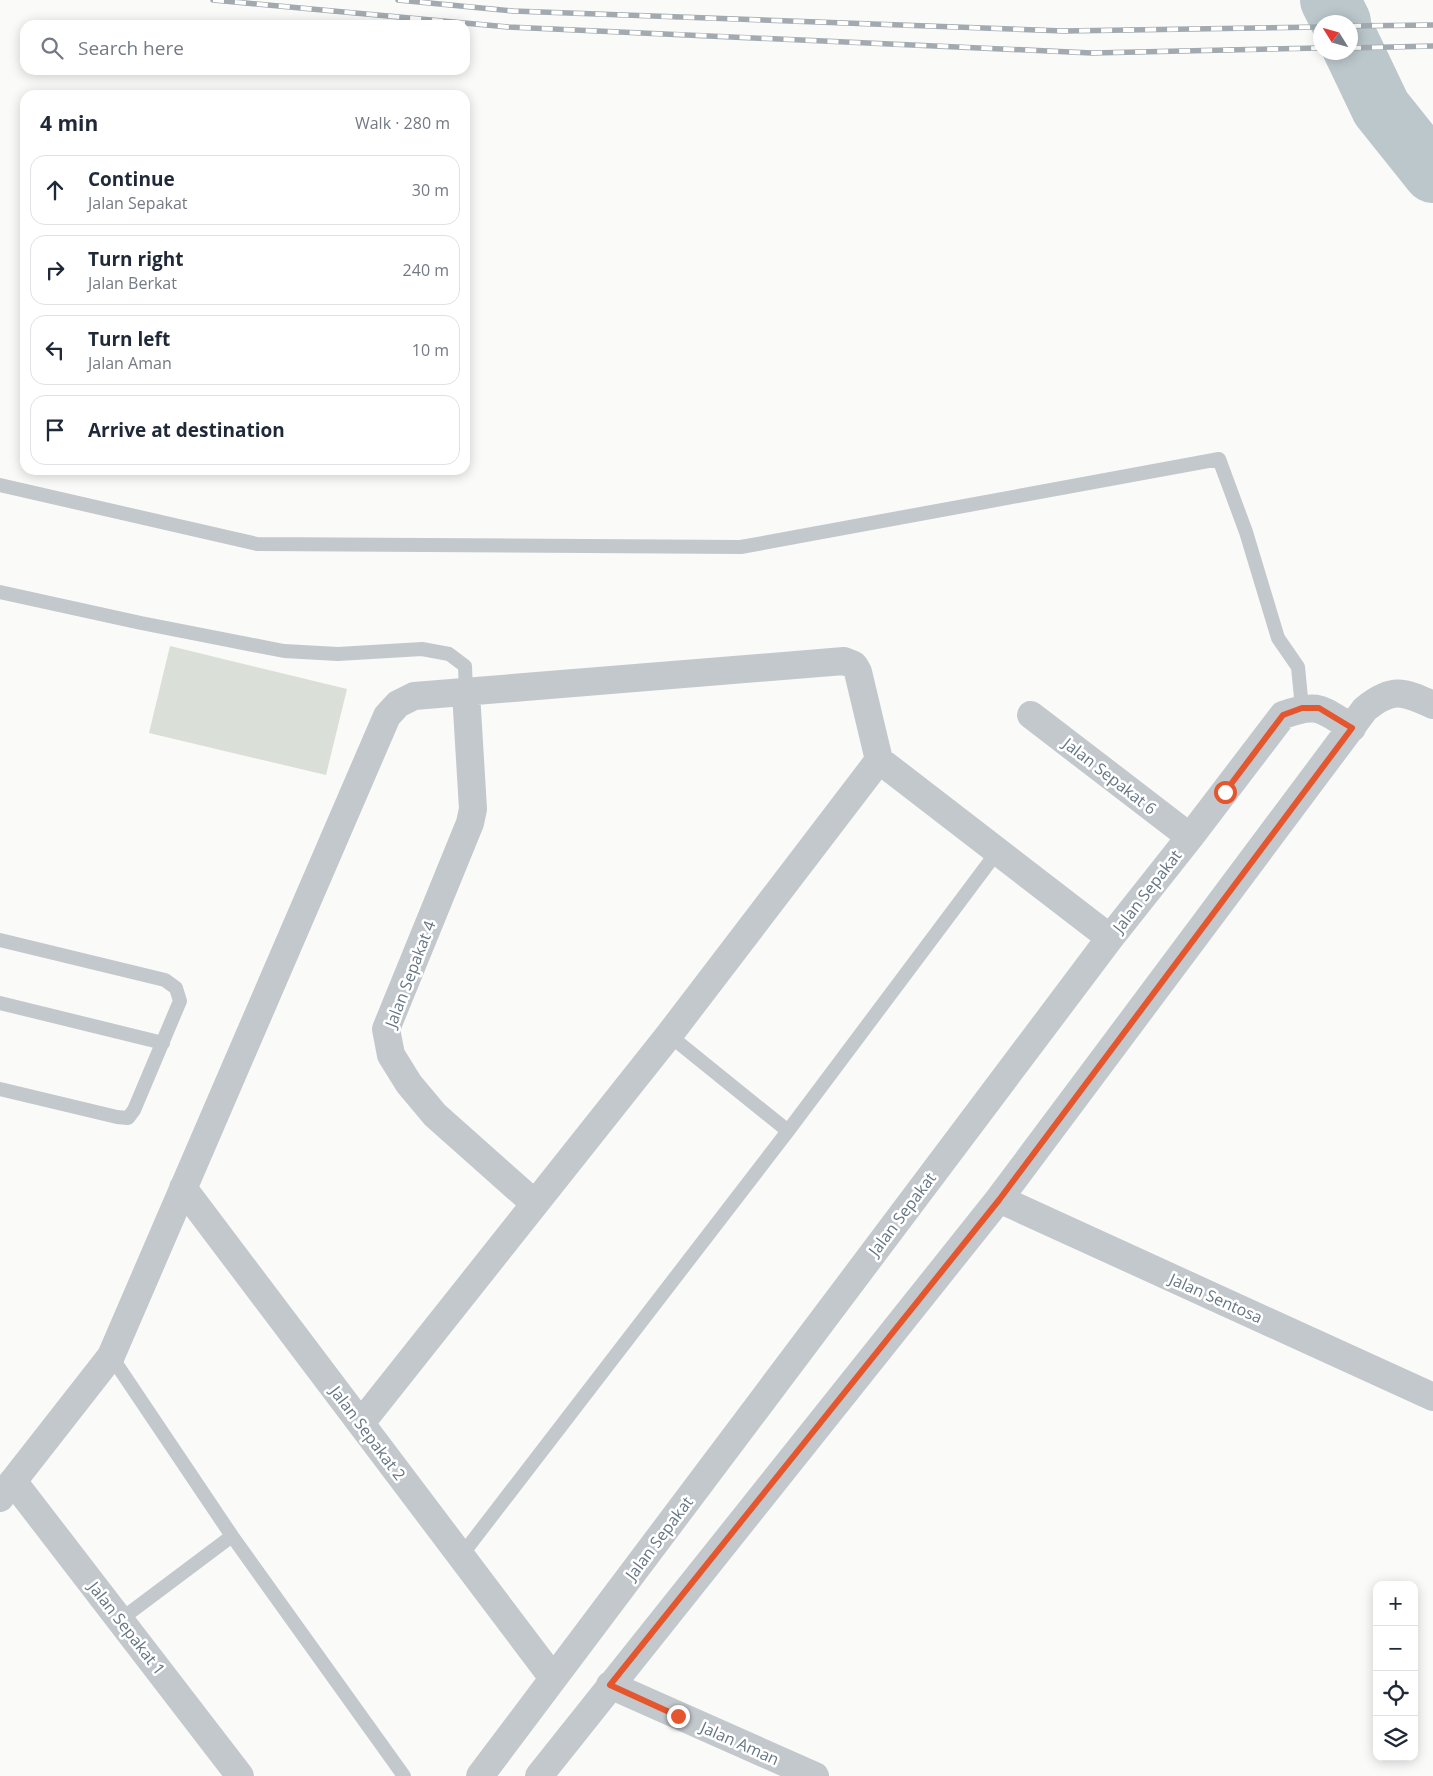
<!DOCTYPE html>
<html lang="en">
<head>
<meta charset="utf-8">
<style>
	body { margin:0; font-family:"Open Sans",sans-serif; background:#f6f6f7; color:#1f2937 }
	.controls { position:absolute; right:15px; bottom:15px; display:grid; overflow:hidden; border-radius:10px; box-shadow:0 2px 12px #0003 }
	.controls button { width:45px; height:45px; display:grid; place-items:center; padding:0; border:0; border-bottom:1px solid #e0e1e3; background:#fff; color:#1f2937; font:25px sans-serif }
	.compass { position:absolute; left:1313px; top:15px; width:45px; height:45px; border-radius:50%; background:#fff; box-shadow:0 2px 12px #0003; rotate:307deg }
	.stop { position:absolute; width:15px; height:15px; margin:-11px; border:4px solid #e4572e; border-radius:50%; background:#fff }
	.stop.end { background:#e4572e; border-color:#fff; box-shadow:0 1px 5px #0008 }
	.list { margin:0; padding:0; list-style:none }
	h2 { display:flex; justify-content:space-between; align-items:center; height:65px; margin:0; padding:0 20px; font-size:21px }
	h2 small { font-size:16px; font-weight:400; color:#747a83 }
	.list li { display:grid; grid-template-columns:32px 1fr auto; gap:15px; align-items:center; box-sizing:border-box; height:70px; margin:0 10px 10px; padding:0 10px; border:1px solid #e0e1e3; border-radius:15px }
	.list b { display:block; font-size:19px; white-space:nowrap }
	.list p { margin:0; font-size:16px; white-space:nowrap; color:#747a83 }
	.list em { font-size:16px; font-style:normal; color:#747a83 }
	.icon { flex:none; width:28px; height:28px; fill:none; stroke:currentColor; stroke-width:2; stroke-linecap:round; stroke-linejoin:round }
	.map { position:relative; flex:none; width:1433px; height:1776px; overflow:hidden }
	.search { position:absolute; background:#fff; box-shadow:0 2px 12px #0003; left:20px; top:20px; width:450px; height:55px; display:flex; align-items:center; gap:12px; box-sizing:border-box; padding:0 18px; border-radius:15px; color:#747a83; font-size:19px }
	.panel { position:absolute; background:#fff; box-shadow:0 2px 12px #0003; left:20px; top:90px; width:450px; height:385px; border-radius:15px }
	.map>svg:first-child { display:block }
	.garden { fill:#dadfd7 }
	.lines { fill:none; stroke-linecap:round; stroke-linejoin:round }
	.river { stroke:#bbc7cb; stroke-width:60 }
	.service { stroke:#c3c8cc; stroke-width:14 }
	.minor { stroke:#c3c8cc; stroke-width:28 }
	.rail-casing { stroke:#a2aab0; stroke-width:5.5 }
	.rail { stroke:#fff; stroke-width:4; stroke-dasharray:11; stroke-linecap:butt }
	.route { stroke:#e4572e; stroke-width:6 }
	.labels { text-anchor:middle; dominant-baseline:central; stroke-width:5; stroke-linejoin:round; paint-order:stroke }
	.street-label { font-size:16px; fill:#657683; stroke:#fff }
</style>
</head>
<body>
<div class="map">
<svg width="1433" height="1776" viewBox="0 0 1433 1776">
	<rect width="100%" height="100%" fill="#fafaf8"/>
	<path class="garden" d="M170 646 347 689 326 775 149 733Z"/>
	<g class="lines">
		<path class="river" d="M1330 0 1341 22
			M1350 43 1381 108 1433 173"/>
		<path class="service" d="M0 485 257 544 741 547 1219 459 1246 532 1278 638 1298 667 1302 708
			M0 592 141 623 284 651 338 654 422 649 449 654 465 666 466 693
			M0 940 165 980 176 988 180 1001 134 1110 128 1118 117 1117 0 1089
			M0 1003 163 1043
			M669 1035 788 1131
			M111 1356 232 1536 404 1776
			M461 1556 788 1131 997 852
			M120 1620 232 1536"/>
		<path class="minor" d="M466 693 473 809 470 823 386 1029 391 1055 409 1084 435 1115 534 1203
			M1031 715 1190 837
			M183 1188 553 1678
			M999 1199 1433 1397
			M361 1423 669 1035 879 760
			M13 1481 240 1776
			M0 1498 111 1356 387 716 398 704 414 696 844 661 854 665 858 672 879 760 1110 938
			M610 1685 815 1776
			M480 1776 1110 938 1190 837 1283 715C1319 702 1321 709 1352 728
			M539 1776 999 1199 1365 709C1392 687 1403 691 1433 705"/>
		<g class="rail-casing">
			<path id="rail" d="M213 0 508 27 1092 53 1320 48
				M398 0 513 11 1064 31 1320 27
				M1350 26 1433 25
				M1350 48 1433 46"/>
		</g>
		<use href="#rail" class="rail"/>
	</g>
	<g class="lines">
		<path class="route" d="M678 1716 610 1685 999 1200 1352 728 1319 708H1302L1283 715 1225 792"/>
	</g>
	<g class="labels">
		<g class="street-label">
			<text transform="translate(1110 776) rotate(38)">Jalan Sepakat 6</text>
			<text transform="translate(1147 891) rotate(-52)">Jalan Sepakat</text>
			<text transform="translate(410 974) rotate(-69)">Jalan Sepakat 4</text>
			<text transform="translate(902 1214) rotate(-53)">Jalan Sepakat</text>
			<text transform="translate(1216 1298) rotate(24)">Jalan Sentosa</text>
			<text transform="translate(368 1433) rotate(53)">Jalan Sepakat 2</text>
			<text transform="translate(659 1538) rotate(-53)">Jalan Sepakat</text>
			<text transform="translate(127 1628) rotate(52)">Jalan Sepakat 1</text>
			<text transform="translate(740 1743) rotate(24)">Jalan Aman</text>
		</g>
	</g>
</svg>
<div class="controls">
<button>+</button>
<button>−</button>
<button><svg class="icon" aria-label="locate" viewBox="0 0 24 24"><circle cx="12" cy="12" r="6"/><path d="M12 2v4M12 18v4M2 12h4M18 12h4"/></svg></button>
<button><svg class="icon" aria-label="layers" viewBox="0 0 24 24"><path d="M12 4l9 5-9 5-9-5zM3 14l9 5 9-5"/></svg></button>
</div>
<svg class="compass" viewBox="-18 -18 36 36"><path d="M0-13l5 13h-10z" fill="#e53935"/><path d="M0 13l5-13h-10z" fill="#747a83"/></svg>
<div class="stop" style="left:1225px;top:792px"></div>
<div class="stop end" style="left:678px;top:1716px"></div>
<div class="search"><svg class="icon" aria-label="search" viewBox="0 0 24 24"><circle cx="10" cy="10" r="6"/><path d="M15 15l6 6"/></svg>Search here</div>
<section class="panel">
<h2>4 min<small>Walk · 280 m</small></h2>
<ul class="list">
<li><svg class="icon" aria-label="ahead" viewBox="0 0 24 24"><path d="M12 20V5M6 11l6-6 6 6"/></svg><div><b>Continue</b><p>Jalan Sepakat</p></div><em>30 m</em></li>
<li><svg class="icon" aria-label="right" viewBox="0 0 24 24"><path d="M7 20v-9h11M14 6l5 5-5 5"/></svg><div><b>Turn right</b><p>Jalan Berkat</p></div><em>240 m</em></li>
<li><svg class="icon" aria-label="left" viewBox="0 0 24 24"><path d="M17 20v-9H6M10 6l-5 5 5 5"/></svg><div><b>Turn left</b><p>Jalan Aman</p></div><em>10 m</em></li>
<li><svg class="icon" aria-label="arrive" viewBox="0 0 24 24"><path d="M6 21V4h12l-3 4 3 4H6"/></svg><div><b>Arrive at destination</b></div></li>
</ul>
</section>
</div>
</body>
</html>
